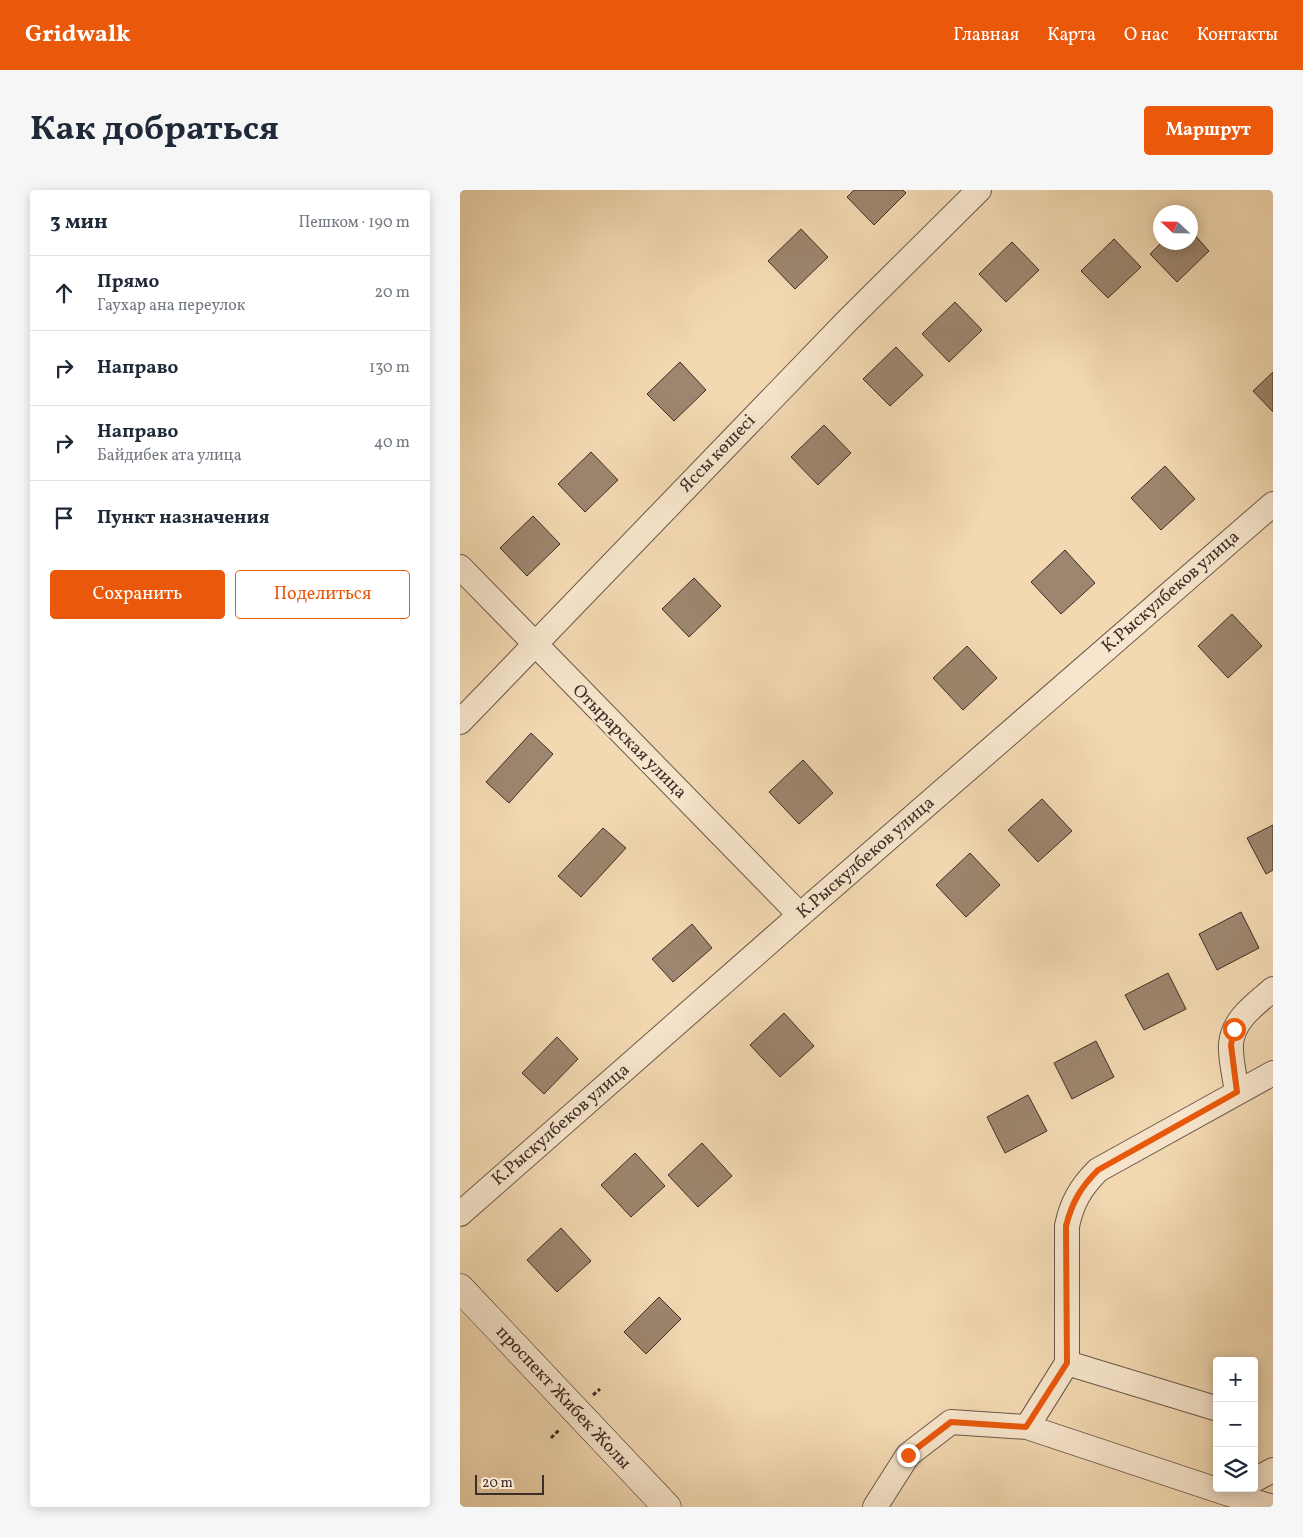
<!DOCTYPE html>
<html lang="ru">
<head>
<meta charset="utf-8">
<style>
	body { margin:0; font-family:Vollkorn,serif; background:#f6f6f7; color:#1f2937 }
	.controls { position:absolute; right:15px; bottom:15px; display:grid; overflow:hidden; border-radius:5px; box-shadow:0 2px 12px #0003 }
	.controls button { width:45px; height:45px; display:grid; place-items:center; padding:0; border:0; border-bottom:1px solid #e0e1e3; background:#fff; color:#1f2937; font:25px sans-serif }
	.compass { position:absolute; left:693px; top:15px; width:45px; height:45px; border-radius:50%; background:#fff; box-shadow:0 2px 12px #0003; rotate:292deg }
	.scale { position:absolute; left:15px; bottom:12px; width:69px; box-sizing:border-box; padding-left:5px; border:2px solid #3f2d27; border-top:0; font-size:14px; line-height:18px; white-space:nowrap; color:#3f2d27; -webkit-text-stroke:4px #f7e6cd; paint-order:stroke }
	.stop { position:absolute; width:15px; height:15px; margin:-11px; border:4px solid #ea580c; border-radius:50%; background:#fff }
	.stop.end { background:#ea580c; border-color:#fff; box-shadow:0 1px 5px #0008 }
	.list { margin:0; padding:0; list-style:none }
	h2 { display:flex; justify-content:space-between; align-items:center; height:65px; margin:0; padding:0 20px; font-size:21px }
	h2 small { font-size:16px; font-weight:400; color:#747a83 }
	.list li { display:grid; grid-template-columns:32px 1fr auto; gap:15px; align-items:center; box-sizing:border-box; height:75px; padding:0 20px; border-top:1px solid #e0e1e3 }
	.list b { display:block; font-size:19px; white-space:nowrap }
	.list p { margin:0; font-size:16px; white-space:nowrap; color:#747a83 }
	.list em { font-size:16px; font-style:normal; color:#747a83 }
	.actions { display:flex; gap:10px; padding:15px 20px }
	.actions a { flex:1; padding:11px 0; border:1px solid #ea580c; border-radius:5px; text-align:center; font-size:18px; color:#ea580c }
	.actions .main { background:#ea580c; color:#fff }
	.icon { flex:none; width:28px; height:28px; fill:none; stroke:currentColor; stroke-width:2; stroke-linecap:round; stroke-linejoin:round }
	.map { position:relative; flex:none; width:813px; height:1317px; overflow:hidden; border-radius:5px }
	header { display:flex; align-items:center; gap:30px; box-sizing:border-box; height:70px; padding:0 25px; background:#ea580c; color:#fff }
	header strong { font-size:24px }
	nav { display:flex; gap:28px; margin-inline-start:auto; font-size:18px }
	.intro { display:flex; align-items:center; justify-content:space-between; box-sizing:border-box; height:120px; padding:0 30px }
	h1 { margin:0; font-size:35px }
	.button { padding:12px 22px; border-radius:5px; background:#ea580c; color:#fff; font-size:18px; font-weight:700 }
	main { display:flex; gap:30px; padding:0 30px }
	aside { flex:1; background:#fff; border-radius:5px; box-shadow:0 2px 12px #0003 }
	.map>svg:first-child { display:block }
	.building { fill:#9d866f; stroke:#3f2d27 }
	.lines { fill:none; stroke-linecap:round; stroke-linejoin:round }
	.street-casing { stroke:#6c584a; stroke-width:26 }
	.secondary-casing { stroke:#3f2d27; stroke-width:29 }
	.path { stroke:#3f2d27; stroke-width:3; stroke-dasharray:4 2.5; stroke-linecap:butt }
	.street { stroke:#f7e6cd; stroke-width:24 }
	.secondary { stroke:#f7e6cd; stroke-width:28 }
	.route { stroke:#ea580c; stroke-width:6 }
	.labels { text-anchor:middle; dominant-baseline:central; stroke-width:4; stroke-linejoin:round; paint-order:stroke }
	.street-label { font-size:18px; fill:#3f2d27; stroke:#f7e6cd }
</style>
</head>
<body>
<header>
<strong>Gridwalk</strong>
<nav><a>Главная</a><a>Карта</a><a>О нас</a><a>Контакты</a></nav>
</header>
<div class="intro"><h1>Как добраться</h1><a class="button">Маршрут</a></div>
<main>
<aside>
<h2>3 мин<small>Пешком · 190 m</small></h2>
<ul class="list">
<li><svg class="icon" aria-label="ahead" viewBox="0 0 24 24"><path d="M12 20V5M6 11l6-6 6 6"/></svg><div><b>Прямо</b><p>Гаухар ана переулок</p></div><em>20 m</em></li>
<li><svg class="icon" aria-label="right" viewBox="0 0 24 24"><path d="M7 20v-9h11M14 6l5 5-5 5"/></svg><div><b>Направо</b></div><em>130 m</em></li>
<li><svg class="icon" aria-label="right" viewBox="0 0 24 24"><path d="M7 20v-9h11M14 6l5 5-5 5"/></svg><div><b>Направо</b><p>Байдибек ата улица</p></div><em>40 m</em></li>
<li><svg class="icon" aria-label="arrive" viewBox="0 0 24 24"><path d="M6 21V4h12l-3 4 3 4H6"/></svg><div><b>Пункт назначения</b></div></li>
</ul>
<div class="actions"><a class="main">Сохранить</a><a>Поделиться</a></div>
</aside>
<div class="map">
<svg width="813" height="1317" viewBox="0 0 813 1317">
	<rect width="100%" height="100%" fill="#f3d9b2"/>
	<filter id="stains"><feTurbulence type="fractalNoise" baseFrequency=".004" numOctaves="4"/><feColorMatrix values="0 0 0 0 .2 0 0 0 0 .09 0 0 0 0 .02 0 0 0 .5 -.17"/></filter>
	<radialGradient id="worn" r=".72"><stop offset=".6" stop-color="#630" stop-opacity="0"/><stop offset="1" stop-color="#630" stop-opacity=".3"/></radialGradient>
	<path class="building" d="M394 0H443L446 3 414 35 387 7Z
		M341 39 368 67 335 99 308 71Z
		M731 41 749 61 717 92 690 64 702 52H731Z
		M654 49 681 77 648 108 621 81Z
		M552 52 579 80 546 112 519 84Z
		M495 112 522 140 489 172 462 144Z
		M436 157 463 185 430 216 403 189Z
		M220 172 246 200 214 231 187 204Z
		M813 182V222L793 201Z
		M364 235 391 263 358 295 331 267Z
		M131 262 158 290 125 322 98 294Z
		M705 276 735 309 701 340 671 308Z
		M73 326 100 354 67 386 40 358Z
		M605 360 635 393 601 424 571 392Z
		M234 388 261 416 229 447 202 419Z
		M772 424 802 456 768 488 738 456Z
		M507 456 537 488 503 520 473 488Z
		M71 543 93 564 49 613 26 592Z
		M343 570 373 603 339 634 309 602Z
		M582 609 612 641 578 672 548 640Z
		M813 635V680L806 684 787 648Z
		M143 638 166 658 121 707 98 686Z
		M510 663 540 695 506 727 476 695Z
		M781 722 799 758 757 780 739 744Z
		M232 734 252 758 213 792 192 769Z
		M708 783 726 819 684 840 665 805Z
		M324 823 354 856 320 887 290 855Z
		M97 847 118 869 84 904 62 883Z
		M636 851 654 887 612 909 594 873Z
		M568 905 587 941 545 963 527 927Z
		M242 953 272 986 238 1017 208 985Z
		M175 963 205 996 171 1027 141 995Z
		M101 1038 131 1071 97 1102 67 1070Z
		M199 1107 221 1129 186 1164 164 1142Z"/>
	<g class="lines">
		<g class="street-casing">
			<path id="street" d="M0 377 340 725
				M0 532 388 130 519 0
				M777 902C775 887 770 869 771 854 773 829 796 814 813 799
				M0 1024 340 725 813 314
				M607 1173 755 1218
				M567 1237 607 1173V1036C612 1012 621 997 638 980L813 883
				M794 1290 813 1280
				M415 1317 448 1265 491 1232 567 1237 769 1304 813 1317"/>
		</g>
		<g class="secondary-casing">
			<path id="secondary" d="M0 1098 207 1317"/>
		</g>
		<path class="path" d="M133 1205 140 1199
			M91 1248 99 1240"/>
		<use href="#street" class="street"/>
		<use href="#secondary" class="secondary"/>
	</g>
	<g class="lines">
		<path class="route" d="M448 1265 491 1232 566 1237 607 1173 606 1036C612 1012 621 997 638 980L777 902 771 855 774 839"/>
	</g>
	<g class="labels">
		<g class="street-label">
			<text transform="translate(258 264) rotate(-46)">Яссы көшесі</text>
			<text transform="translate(711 402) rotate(-41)">К.Рыскулбеков улица</text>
			<text transform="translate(169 552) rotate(45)">Отырарская улица</text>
			<text transform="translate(406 668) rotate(-41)">К.Рыскулбеков улица</text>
			<text transform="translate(101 935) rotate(-41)">К.Рыскулбеков улица</text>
			<text transform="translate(103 1208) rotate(47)">проспект Жибек Жолы</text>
		</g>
	</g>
	<rect width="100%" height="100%" filter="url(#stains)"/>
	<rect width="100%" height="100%" fill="url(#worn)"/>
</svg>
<div class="controls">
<button>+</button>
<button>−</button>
<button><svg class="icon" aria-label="layers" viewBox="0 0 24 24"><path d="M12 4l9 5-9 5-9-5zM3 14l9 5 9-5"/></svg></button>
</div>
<svg class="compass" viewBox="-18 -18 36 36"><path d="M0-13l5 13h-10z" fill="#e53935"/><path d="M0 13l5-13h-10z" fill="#747a83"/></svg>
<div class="scale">20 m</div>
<div class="stop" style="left:774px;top:839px"></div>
<div class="stop end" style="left:448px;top:1265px"></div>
</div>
</main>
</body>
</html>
